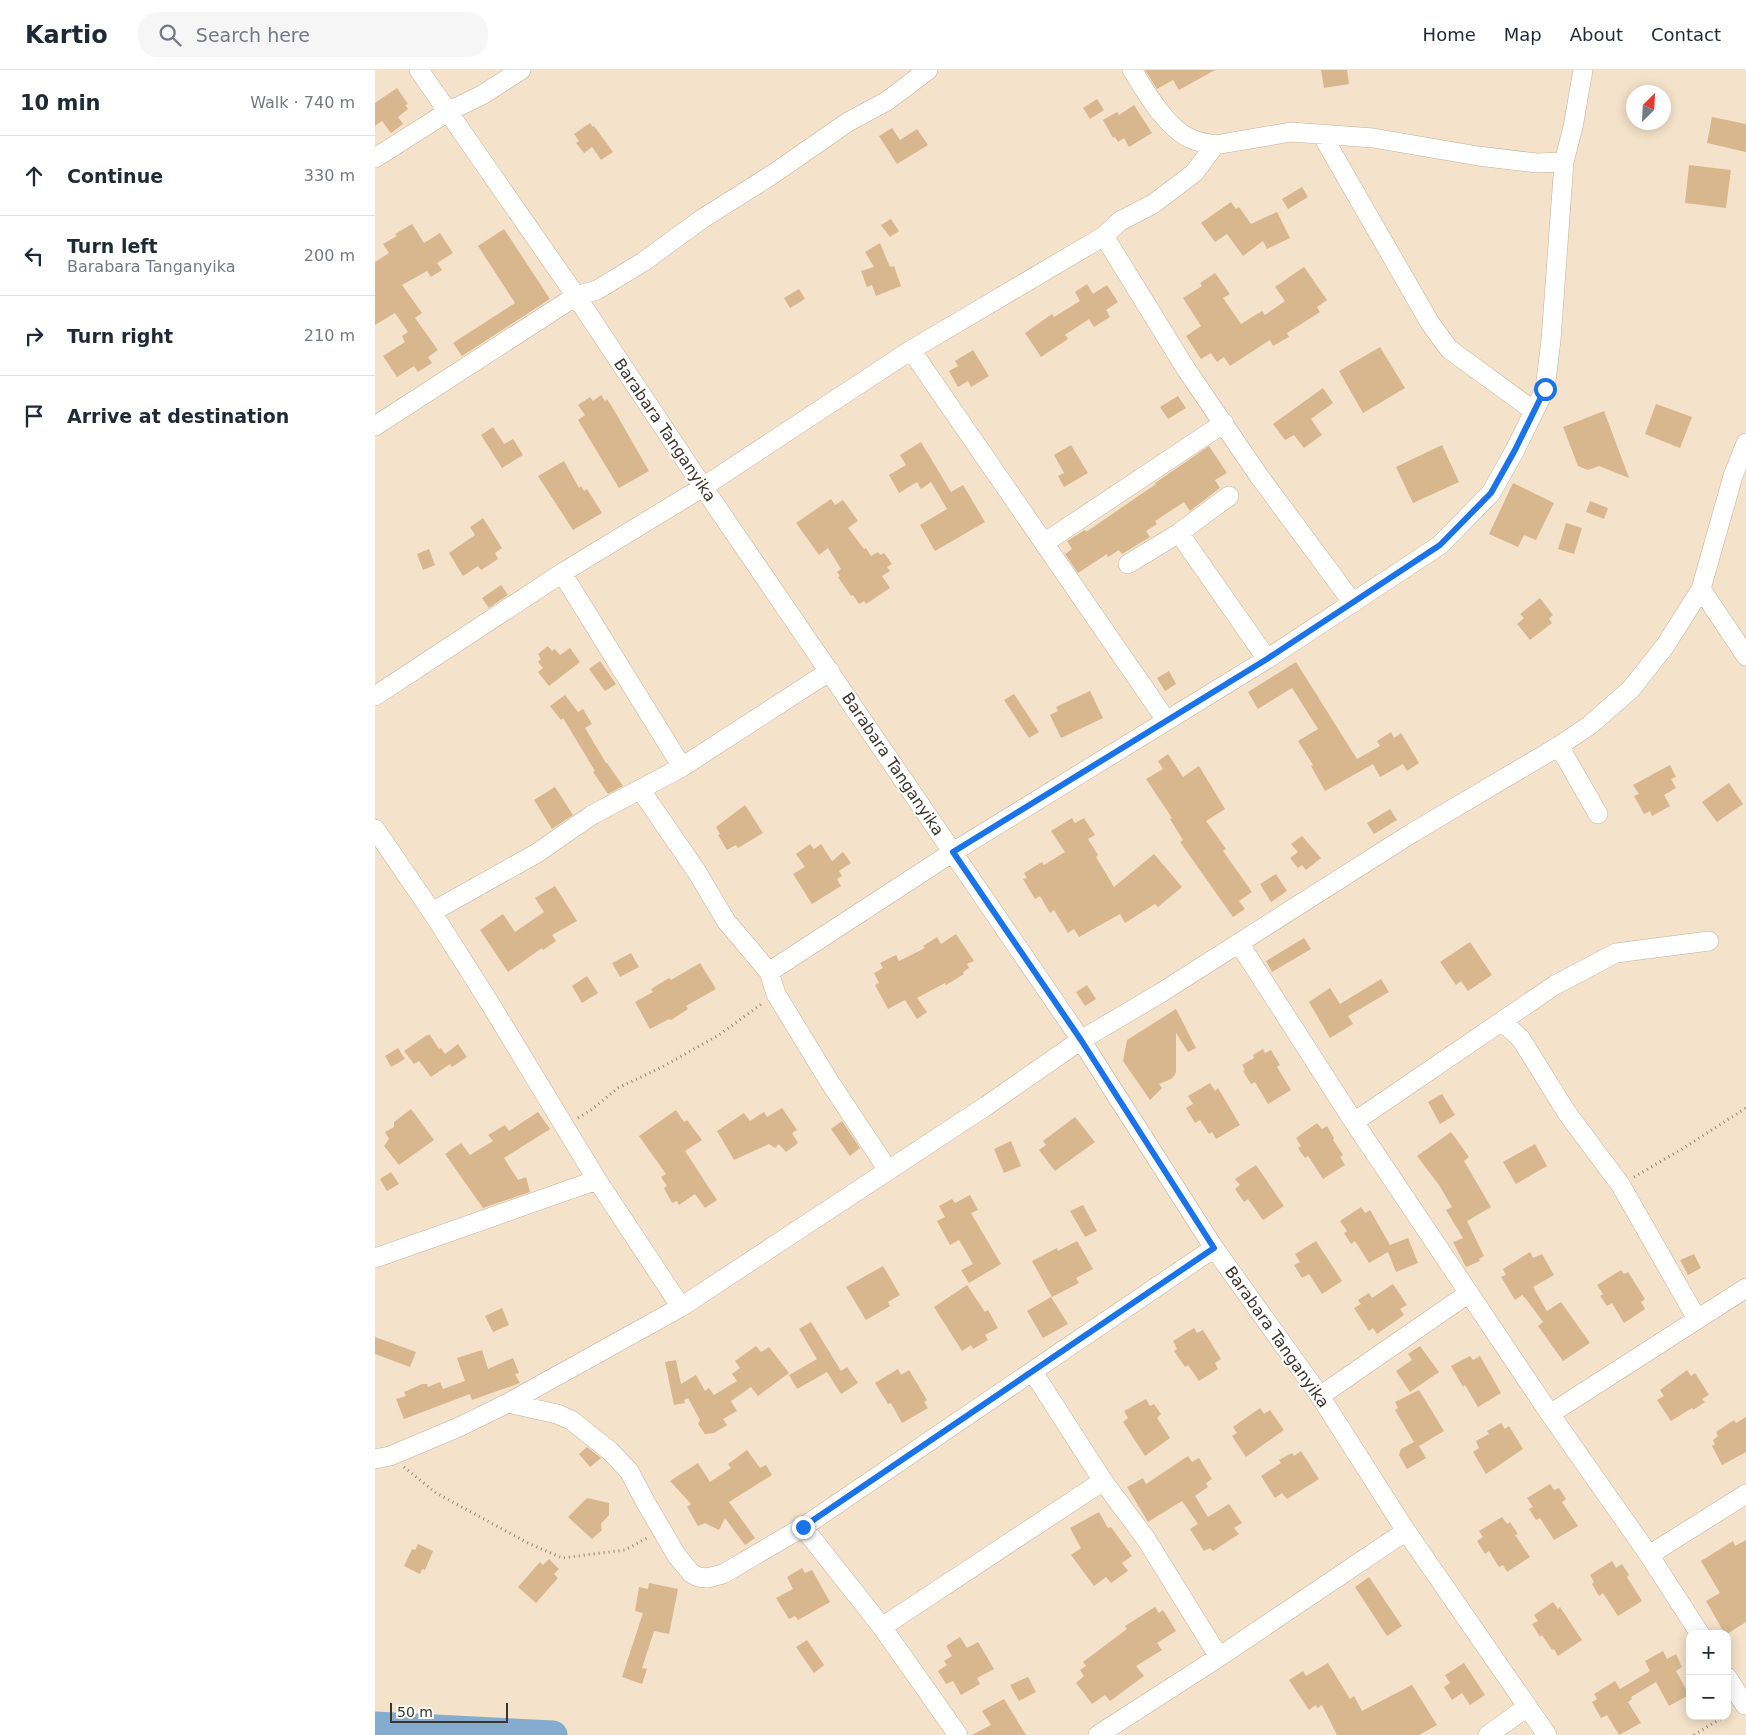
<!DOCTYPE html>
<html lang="en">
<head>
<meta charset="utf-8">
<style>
	body { margin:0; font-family:"DejaVu Sans",sans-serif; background:#f6f6f7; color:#1f2937 }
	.controls { position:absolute; right:15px; bottom:15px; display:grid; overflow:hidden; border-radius:10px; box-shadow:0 2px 12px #0003 }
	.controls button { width:45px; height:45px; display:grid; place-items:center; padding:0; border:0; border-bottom:1px solid #e0e1e3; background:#fff; color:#1f2937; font:25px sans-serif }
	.compass { position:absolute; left:1251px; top:15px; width:45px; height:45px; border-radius:50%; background:#fff; box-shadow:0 2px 12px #0003; rotate:24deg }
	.scale { position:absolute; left:15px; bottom:12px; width:118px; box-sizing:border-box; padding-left:5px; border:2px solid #3c352c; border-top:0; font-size:14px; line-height:18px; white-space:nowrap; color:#3c352c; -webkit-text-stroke:4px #fff; paint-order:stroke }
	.stop { position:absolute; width:15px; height:15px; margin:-11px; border:4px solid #1a73e8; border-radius:50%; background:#fff }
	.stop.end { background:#1a73e8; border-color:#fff; box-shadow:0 1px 5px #0008 }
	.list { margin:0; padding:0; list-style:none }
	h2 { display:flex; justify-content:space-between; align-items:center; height:65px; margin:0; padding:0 20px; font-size:21px }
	h2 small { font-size:16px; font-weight:400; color:#747a83 }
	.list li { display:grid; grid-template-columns:32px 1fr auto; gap:15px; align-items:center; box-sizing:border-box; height:80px; padding:0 20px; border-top:1px solid #e0e1e3 }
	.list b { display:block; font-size:19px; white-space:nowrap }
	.list p { margin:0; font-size:16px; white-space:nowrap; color:#747a83 }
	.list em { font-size:16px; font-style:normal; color:#747a83 }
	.icon { flex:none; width:28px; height:28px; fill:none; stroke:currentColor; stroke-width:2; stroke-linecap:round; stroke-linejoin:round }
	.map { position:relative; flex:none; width:1371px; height:1665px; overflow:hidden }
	header { display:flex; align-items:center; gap:30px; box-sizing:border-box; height:70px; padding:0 25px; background:#fff; border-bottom:1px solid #e0e1e3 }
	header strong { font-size:24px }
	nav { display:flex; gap:28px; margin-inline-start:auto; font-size:18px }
	.search { width:350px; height:45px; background:#f6f6f7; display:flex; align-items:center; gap:12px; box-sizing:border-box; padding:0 18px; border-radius:20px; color:#747a83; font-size:19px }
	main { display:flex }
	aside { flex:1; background:#fff }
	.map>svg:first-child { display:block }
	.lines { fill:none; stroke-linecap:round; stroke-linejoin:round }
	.river { stroke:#85abcf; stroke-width:29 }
	.building { fill:#d8b78e }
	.street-casing { stroke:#c2b09a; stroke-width:20 }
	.path { stroke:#938777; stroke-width:3; stroke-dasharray:1 4; stroke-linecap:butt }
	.street { stroke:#fff; stroke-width:19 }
	.route { stroke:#1a73e8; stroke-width:6 }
	.labels { text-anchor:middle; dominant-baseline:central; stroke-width:4; stroke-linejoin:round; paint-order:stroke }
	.street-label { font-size:16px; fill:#3c352c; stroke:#fff }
</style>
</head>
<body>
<header>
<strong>Kartio</strong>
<div class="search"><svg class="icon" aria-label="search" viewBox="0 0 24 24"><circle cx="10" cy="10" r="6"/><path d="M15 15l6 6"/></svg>Search here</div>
<nav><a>Home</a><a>Map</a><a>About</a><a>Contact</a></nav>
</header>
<main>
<aside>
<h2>10 min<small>Walk · 740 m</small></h2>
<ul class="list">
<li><svg class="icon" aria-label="ahead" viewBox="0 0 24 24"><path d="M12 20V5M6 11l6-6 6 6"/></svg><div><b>Continue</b></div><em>330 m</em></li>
<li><svg class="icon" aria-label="left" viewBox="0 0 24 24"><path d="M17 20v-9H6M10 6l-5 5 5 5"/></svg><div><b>Turn left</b><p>Barabara Tanganyika</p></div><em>200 m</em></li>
<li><svg class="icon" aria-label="right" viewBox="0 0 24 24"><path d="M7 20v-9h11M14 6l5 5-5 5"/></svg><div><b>Turn right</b></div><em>210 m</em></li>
<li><svg class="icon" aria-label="arrive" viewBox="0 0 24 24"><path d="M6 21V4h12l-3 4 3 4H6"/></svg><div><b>Arrive at destination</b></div></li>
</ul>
</aside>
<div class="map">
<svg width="1371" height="1665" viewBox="0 0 1371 1665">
	<rect width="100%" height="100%" fill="#f4e2ca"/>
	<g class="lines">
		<path class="river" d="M0 1656 178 1665"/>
	</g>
	<path class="building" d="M770 0H840L804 20 798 10 782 19Z
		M946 0H972L974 14 949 18Z
		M22 18 33 34 30 35 33 39 23 47 28 54 16 63 7 51 0 56V33Z
		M722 29 729 40 715 49 708 38Z
		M759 35 777 63 754 77 749 68 743 72 740 67 738 68 728 50 742 42 744 45Z
		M1337 47 1371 54V82L1332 73Z
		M215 53 218 57 219 56 238 82 226 90 217 77 209 83 201 73 204 71 199 64Z
		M517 58 525 70 542 59 553 75 522 94 504 66Z
		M1314 95 1356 100 1351 138 1310 133Z
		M927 117 933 127 913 139 907 129Z
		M856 132 861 139 864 137 876 154 902 142 915 168 892 179 888 171 868 186 852 164 840 172 826 153Z
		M516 149 524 161 515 167 506 155Z
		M37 154 49 173 65 163 78 183 62 193 67 200 56 207 52 201 27 215 47 243 40 248 63 280 53 287 57 293 43 302 39 296 22 307 8 286 30 272 27 266 33 262 20 243 0 255V192L14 183 8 174 22 166 20 164Z
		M129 159 175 229 87 286 78 273 140 233 103 176Z
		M505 173 515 197 519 196 526 216 501 226 497 215 492 217 486 201 499 197 490 182Z
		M929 197 952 230 942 237 945 242 912 263 914 267 898 276 895 270 855 296 849 287 842 292 836 283 826 289 811 266 826 256 808 228 827 216 825 213 840 203 855 224 848 228 866 254 887 241 890 245 910 231 900 217Z
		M712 214 718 224 732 215 743 232 731 240 735 247 719 257 714 249 690 265 693 269 666 287 650 263 677 244 679 247 705 231 700 222Z
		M424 219 430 229 415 238 409 228Z
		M1005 277 1030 318 988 343 964 301Z
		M598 280 614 306 596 317 593 311 583 317 574 301 583 296 580 291Z
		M948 318 958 333 936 349 947 365 929 378 919 365 910 370 898 354Z
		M226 325 230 331 232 329 239 340 274 401 244 418 203 350 210 345 203 335 215 327 218 331Z
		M803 326 811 338 793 349 785 337Z
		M1281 334 1317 347 1305 378 1270 364Z
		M1229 341 1254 408 1224 396 1213 400 1203 396 1188 357Z
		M118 357 129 374 138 369 148 385 127 398 106 365Z
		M546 372 576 422 588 415 610 452 560 481 545 455 572 439 556 412 546 419 542 412 524 423 514 405 531 395 525 385Z
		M696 375 713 403 689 417 683 406 689 403 679 385Z
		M1067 375 1084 412 1038 433 1021 397Z
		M834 376 852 403 840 410 845 418 815 441 809 432 780 451 782 454 771 461 775 467 747 484 744 480 733 487 732 484 703 503 690 484 697 479 692 471 710 460 711 462 781 414 780 413Z
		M189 391 204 418 206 416 209 421 212 419 227 443 198 460 163 406Z
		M1138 413 1179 433 1161 470 1149 465 1143 477 1114 464Z
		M456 429 460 435 468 430 483 451 473 458 489 479 491 478 496 486 503 482 505 485 509 483 517 494 512 497 515 501 507 506 515 518 491 534 489 531 484 534 478 525 476 526 463 507 465 506 462 502 466 499 453 478 444 485 421 453Z
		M1215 431 1233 438 1229 449 1211 442Z
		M108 448 127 478 120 483 123 489 106 500 103 496 88 506 74 483 100 465 95 457Z
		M1191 453 1207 458 1199 484 1183 479Z
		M54 479 60 495 48 500 42 484Z
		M126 515 133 525 114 538 107 528Z
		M1165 528 1178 545 1174 549 1177 553 1155 570 1142 554 1149 548 1145 544Z
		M173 576 177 581 180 579 185 585 195 578 205 592 174 616 163 602 168 598 163 592 166 589 163 584Z
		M225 591 241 614 230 621 214 599Z
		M921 592 982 689 1005 676 1002 671 1016 662 1019 668 1026 663 1044 693 1032 701 1028 694 1005 707 998 694 950 721 936 696 938 695 923 671 943 659 917 618 883 639 873 622Z
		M794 601 801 614 790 621 782 608Z
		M715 621 728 648 686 668 675 645 683 641 681 637Z
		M639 624 664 662 654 668 629 630Z
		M190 625 203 642 208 639 217 654 210 658 231 693H232L248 716 233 724 218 702 220 701 188 648 186 650 175 636Z
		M793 684 808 707 824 696 850 739 831 751 851 779 848 781 877 822 864 831 870 839 858 847 805 772 808 770 795 749 797 748 771 709 788 699 783 691Z
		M1295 695 1301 707 1296 709 1301 718 1289 725 1295 736 1277 746 1275 741 1269 744 1259 726 1264 724 1258 715Z
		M1354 713 1368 734 1342 752 1327 732Z
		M180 717 198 745 177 759 159 730Z
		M370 735 388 763 363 778 361 775 352 780 343 765 345 764 341 757Z
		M1015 739 1022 750 999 764 992 753Z
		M697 748 700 753 709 748 720 765 713 769 723 785 721 787 739 817 779 784 807 817 783 837 780 834 750 853 745 844 704 867 699 859 693 863 679 840 675 843 665 826 660 829 648 809 652 808 649 803 667 792 669 795 690 782 676 761Z
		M927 766 946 788 931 800 927 795 923 798 915 788 923 782 916 774Z
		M435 774 439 779 446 774 457 791 468 782 476 793 464 801 467 806 462 809 466 816 437 834 418 804 430 797 421 784Z
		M901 804 912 821 896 832 885 814Z
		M180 816 202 851 177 865 181 871 168 880 167 878 133 902 105 860 128 844 140 862 169 842 160 828Z
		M581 864 599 891 592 894 594 898 588 902 589 904 571 915 570 913 542 928 552 942 542 949 530 930 513 939 500 915 504 913 499 903 508 898 505 893 521 885 524 891 550 878 548 876 562 867 566 874Z
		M929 868 936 879 897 902 891 891Z
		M1095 872 1117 905 1093 921 1086 911 1081 915 1065 892Z
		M256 883 264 897 245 907 237 893Z
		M325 893 341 919 311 936 313 939 296 950 294 949 275 959 260 932 278 922 276 919 294 908 296 910Z
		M212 906 223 923 207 933 197 916Z
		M1006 909 1014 922 973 946 978 954 955 968 934 932 955 918 965 934Z
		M712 915 721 929 710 936 701 922Z
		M801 939 821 978 813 982 801 963V1002L799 1006 796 1009 784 1014 787 1018 775 1030 748 991 752 970Z
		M52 965H55L64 979 66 978 70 984 83 974 92 987 77 997 75 994 56 1007 44 991 39 994 29 981Z
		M23 978 30 989 16 997 10 986Z
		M888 979 890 983 896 980 905 995 902 997 916 1020 893 1034 880 1012 876 1014 868 1001 870 1000 867 995 879 988 878 985Z
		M835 1013 840 1021 843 1018 865 1055 841 1069 837 1062 834 1064 825 1050 820 1053 811 1038 818 1034 813 1026Z
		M1067 1024 1080 1045 1065 1054 1053 1032Z
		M407 1038 422 1060 417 1063 423 1073 411 1082 404 1074 400 1078 394 1074 359 1090 342 1061 369 1043 375 1051 389 1042 392 1047Z
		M36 1039 59 1070 24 1095 9 1076 14 1069 10 1062 19 1057V1052Z
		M301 1040 309 1052 312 1050 327 1070 310 1081 342 1130 330 1138 320 1124 304 1135 302 1131 297 1133 289 1118 292 1116 286 1107 291 1104 264 1066Z
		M163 1042 175 1059 129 1088 143 1110 151 1107 155 1122 108 1138 70 1084 86 1073 95 1085 118 1071 113 1065 130 1055 134 1061Z
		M700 1047 720 1072 680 1101 664 1080 671 1075 668 1071Z
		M467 1051 485 1078 475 1086 456 1059Z
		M942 1053 947 1059 952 1056 959 1068 958 1070 968 1085 965 1087 970 1095 948 1109 933 1086 930 1088 923 1078 926 1076 921 1068Z
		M1076 1062 1094 1087 1089 1091 1116 1137 1092 1151 1109 1186 1104 1189 1105 1191 1091 1197 1078 1172 1088 1168 1071 1140 1077 1137 1064 1115 1042 1086Z
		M636 1071 646 1096 629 1103 619 1079Z
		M1160 1074 1172 1096 1141 1114 1128 1092Z
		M881 1095 909 1136 888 1150 873 1129 869 1132 860 1119 865 1115 860 1109Z
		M16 1102 24 1114 12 1121 5 1109Z
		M595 1125 603 1140 596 1143 626 1194 594 1213 586 1200 598 1194 584 1170 575 1175 562 1151 570 1147 564 1136 577 1129 580 1133Z
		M708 1135 722 1161 710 1167 695 1141Z
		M986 1137 990 1143 995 1140 1015 1175 1033 1168 1043 1193 1021 1202 1013 1182 994 1193 980 1171 976 1174 969 1163 972 1161 965 1151Z
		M702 1171 718 1199 701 1208 704 1213 677 1227 657 1191 682 1178 683 1181Z
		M941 1171 967 1211 947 1224 934 1204 927 1208 919 1195 925 1192 920 1184Z
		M1155 1182 1158 1188 1167 1184 1179 1205 1158 1217 1172 1241 1186 1232 1215 1273 1188 1291 1163 1256 1168 1252 1151 1229 1147 1225 1140 1230 1126 1207 1131 1205 1128 1199Z
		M1319 1184 1326 1198 1313 1205 1305 1190Z
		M508 1196 525 1225 513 1232 515 1236 491 1250 471 1217Z
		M1246 1200 1249 1204 1253 1202 1270 1229 1266 1232 1270 1239 1249 1253 1237 1233 1232 1236 1225 1226 1228 1224 1222 1215Z
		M1018 1214 1032 1235 1025 1239 1029 1245 1002 1264 998 1258 994 1261 979 1238 986 1234 983 1230 994 1223 997 1228Z
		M592 1215 610 1242 613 1240 623 1258 610 1265 613 1270 598 1279 596 1275 587 1281 559 1237Z
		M676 1227 693 1254 668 1268 652 1241Z
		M127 1238 134 1255 118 1262 110 1246Z
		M436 1252 466 1301 472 1297 483 1313 466 1324 452 1302 422 1319 414 1305 442 1289 424 1259Z
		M819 1258 822 1263 828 1260 846 1289 840 1293 843 1299 824 1311 813 1295 810 1297 799 1281 802 1279 798 1271Z
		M0 1267 41 1282 35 1297 0 1284Z
		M381 1276 386 1282 394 1277 414 1303 383 1326 376 1317 356 1331 362 1341 348 1349 352 1355 339 1363 330 1364 323 1354 325 1350 313 1328 309 1330 310 1333 299 1335 290 1292 301 1290 306 1314 321 1305 330 1321 334 1318 339 1325 362 1311 357 1304 365 1298 360 1291Z
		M1045 1276 1064 1302 1035 1322 1021 1301 1037 1290 1033 1284Z
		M107 1280 113 1299 138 1288 144 1303 140 1304 145 1313 97 1330 95 1324 29 1349 21 1329 31 1326 29 1322 47 1314H52L53 1317 65 1312 68 1319 90 1311 82 1288Z
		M1095 1286 1098 1290 1105 1286 1126 1323 1103 1337 1090 1315 1088 1317 1076 1296Z
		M523 1299 526 1305 534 1300 552 1330 549 1332 553 1338 527 1353 516 1333 513 1334 500 1313Z
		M1312 1300 1316 1306 1320 1303 1334 1325 1327 1329 1330 1332 1318 1340 1317 1338 1296 1351 1282 1330 1289 1326 1285 1320Z
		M1044 1320 1069 1361 1044 1376 1051 1388 1032 1399 1024 1385 1026 1379 1039 1372 1020 1340 1023 1338 1020 1332Z
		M771 1329 775 1336 779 1334 786 1344 782 1348 795 1368 770 1386 748 1352 753 1348 749 1341Z
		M885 1338 889 1344 895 1340 909 1360 871 1387 857 1366 862 1363 858 1357Z
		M1371 1347V1382L1347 1395 1337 1376 1340 1374 1338 1370 1343 1366 1341 1362 1359 1350 1361 1353Z
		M1126 1353 1130 1359 1134 1356 1148 1379 1111 1404 1098 1382 1104 1378 1101 1371 1114 1364 1112 1361Z
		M212 1377 226 1388 215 1397 204 1384Z
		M372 1380 385 1398 391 1395 397 1405 354 1432 380 1468 370 1475 350 1448 344 1460 330 1453 323 1456 312 1437 316 1434 295 1411 323 1393 335 1412 356 1398 353 1394Z
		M926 1381 944 1409 912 1429 907 1423 900 1428 886 1406 906 1393 904 1390 917 1383 919 1386Z
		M813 1386 817 1392 824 1388 837 1409 831 1413 833 1417 820 1426 833 1447 854 1434 867 1453 859 1458 864 1464 838 1481 835 1478 829 1481 815 1459 823 1454 807 1431 773 1452 752 1417 768 1408 771 1414Z
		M1175 1414 1179 1420 1184 1418 1191 1429 1187 1432 1203 1456 1179 1470 1165 1448 1161 1450 1154 1439 1158 1437 1152 1428Z
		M212 1428 234 1433V1445L226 1454 227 1460 217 1469 193 1447Z
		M724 1442 733 1458 736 1457 757 1486 747 1493 753 1501 736 1513 731 1507 719 1516 696 1485 706 1478 695 1458Z
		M1127 1447 1132 1454 1135 1452 1143 1464 1140 1465 1155 1487 1132 1502 1128 1495 1124 1497 1114 1481 1110 1484 1102 1471 1108 1467 1104 1461Z
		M1371 1470V1552L1352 1564H1350L1331 1531 1345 1523 1326 1491 1358 1471 1360 1476Z
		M43 1474 58 1481 50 1500 47 1499 45 1504 29 1496 37 1479 40 1480Z
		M174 1489 184 1499 179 1504 183 1508 161 1533 143 1517 165 1492 168 1495Z
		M1237 1491 1241 1498 1247 1494 1254 1505 1252 1507 1267 1531 1243 1546 1228 1523 1224 1526 1217 1514 1219 1512 1215 1505Z
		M427 1498 430 1503 437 1500 455 1532 423 1550 420 1546 414 1549 401 1528 418 1519 412 1507Z
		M994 1507 1027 1556 1012 1566 980 1517Z
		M274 1513 303 1519 294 1564 279 1561 267 1598 272 1599 267 1614 247 1607 268 1543 260 1541 264 1517 273 1519Z
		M1178 1532 1183 1539 1185 1537 1207 1570 1183 1586 1179 1579 1177 1580 1167 1565 1165 1567 1157 1554 1163 1551 1159 1545Z
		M780 1537 784 1543 788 1540 801 1561 782 1573 787 1580 761 1596 769 1606 735 1631 730 1625 717 1634 701 1613 709 1606 705 1600 711 1596 708 1592 752 1559 750 1556Z
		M585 1567 592 1578 603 1572 619 1599 602 1608 605 1614 586 1625 578 1611 571 1614 563 1601 572 1595 569 1591 577 1586 571 1576Z
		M432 1570 449 1595 439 1603 421 1577Z
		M1288 1581 1292 1589 1301 1584 1307 1597 1301 1601 1314 1625 1294 1636 1281 1612 1256 1627 1257 1629 1253 1632 1266 1653 1244 1665 1232 1645 1226 1648 1217 1632 1222 1629 1219 1624 1240 1611 1245 1619 1275 1601 1270 1591Z
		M953 1593 975 1629 979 1626 987 1641 1037 1615 1062 1655 1044 1665H962L947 1635 942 1638 941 1635 934 1640 914 1610 928 1601 931 1606Z
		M1089 1593 1110 1625 1095 1635 1087 1623 1077 1630 1069 1617 1075 1613 1070 1605Z
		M653 1607 661 1622 644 1631 635 1615Z
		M629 1629 651 1665H597L616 1655 607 1641Z"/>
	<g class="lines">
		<g class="street-casing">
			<path id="street" d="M44 0 201 226 328 417 706 970 839 1178 945 1326 1031 1461 1172 1665
				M757 0C771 22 790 56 814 68 821 72 831 73 840 75
				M947 65 1055 253 1074 279 1159 341
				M0 88 74 41 107 25 146 0
				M729 166 811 299 884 406 978 533
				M536 280 791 650
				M0 356 201 226 222 220 268 192 327 149 398 104 473 52 512 31 553 0
				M804 463 892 589
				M669 473 849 353
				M753 494 804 463 854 426
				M187 503 307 697
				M1326 519 1371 586
				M0 626 187 503 328 417 536 280 729 166 745 151 778 134 819 103 840 75 916 62 998 68 1103 86 1162 93 1189 92 1198 57 1208 0
				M1184 676 1223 744
				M265 719 322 802 351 851 394 902 401 924 454 1011 513 1100
				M0 759 57 842 116 935 222 1110 306 1237
				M57 842 162 783 217 745 307 697 455 601
				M864 873 979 1052 1175 1344 1274 1485 1325 1564
				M394 902 578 782 892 589 1065 475 1116 423 1140 380 1170 319 1176 270 1189 92
				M1127 951 1146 969 1192 1043 1245 1114 1322 1249
				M979 1052 1180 915 1241 883 1334 871
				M0 1188 222 1110
				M658 1302 728 1411 771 1469 844 1587
				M945 1326 1094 1223
				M133 1333 182 1344 196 1350 235 1381 254 1401 271 1433 302 1486 316 1503 323 1507 332 1508 348 1504 428 1457 839 1178
				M1175 1344 1371 1218
				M0 1389 15 1386 84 1357 133 1333 306 1237 611 1036 706 970 784 924 1037 763 1184 676 1215 655 1256 619 1290 576 1326 519 1358 406 1371 373
				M428 1457 507 1557 583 1665
				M1274 1485 1371 1424
				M507 1557 728 1411
				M1352 1607 1370 1635
				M723 1665 844 1587 1031 1461
				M1113 1665 1152 1637"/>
		</g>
		<path class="path" d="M203 1048 216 1040 243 1018 287 997 344 965 388 933
			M1259 1107 1307 1079 1371 1038
			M29 1397 61 1423 153 1473 187 1488 250 1480 274 1467
			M1319 1665 1350 1646"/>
		<use href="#street" class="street"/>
	</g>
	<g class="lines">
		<path class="route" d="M428 1457 839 1178 706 970 578 782 892 589 1065 475 1116 423 1140 380 1170 319"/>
	</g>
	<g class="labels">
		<g class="street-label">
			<text transform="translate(290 360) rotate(56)">Barabara Tanganyika</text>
			<text transform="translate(518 694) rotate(56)">Barabara Tanganyika</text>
			<text transform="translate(902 1267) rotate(55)">Barabara Tanganyika</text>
		</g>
	</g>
</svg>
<div class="controls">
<button>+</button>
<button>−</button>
</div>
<svg class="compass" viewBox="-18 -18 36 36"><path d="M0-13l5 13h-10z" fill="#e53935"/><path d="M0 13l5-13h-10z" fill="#747a83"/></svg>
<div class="scale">50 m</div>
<div class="stop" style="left:1170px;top:319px"></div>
<div class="stop end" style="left:428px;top:1457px"></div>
</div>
</main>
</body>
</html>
